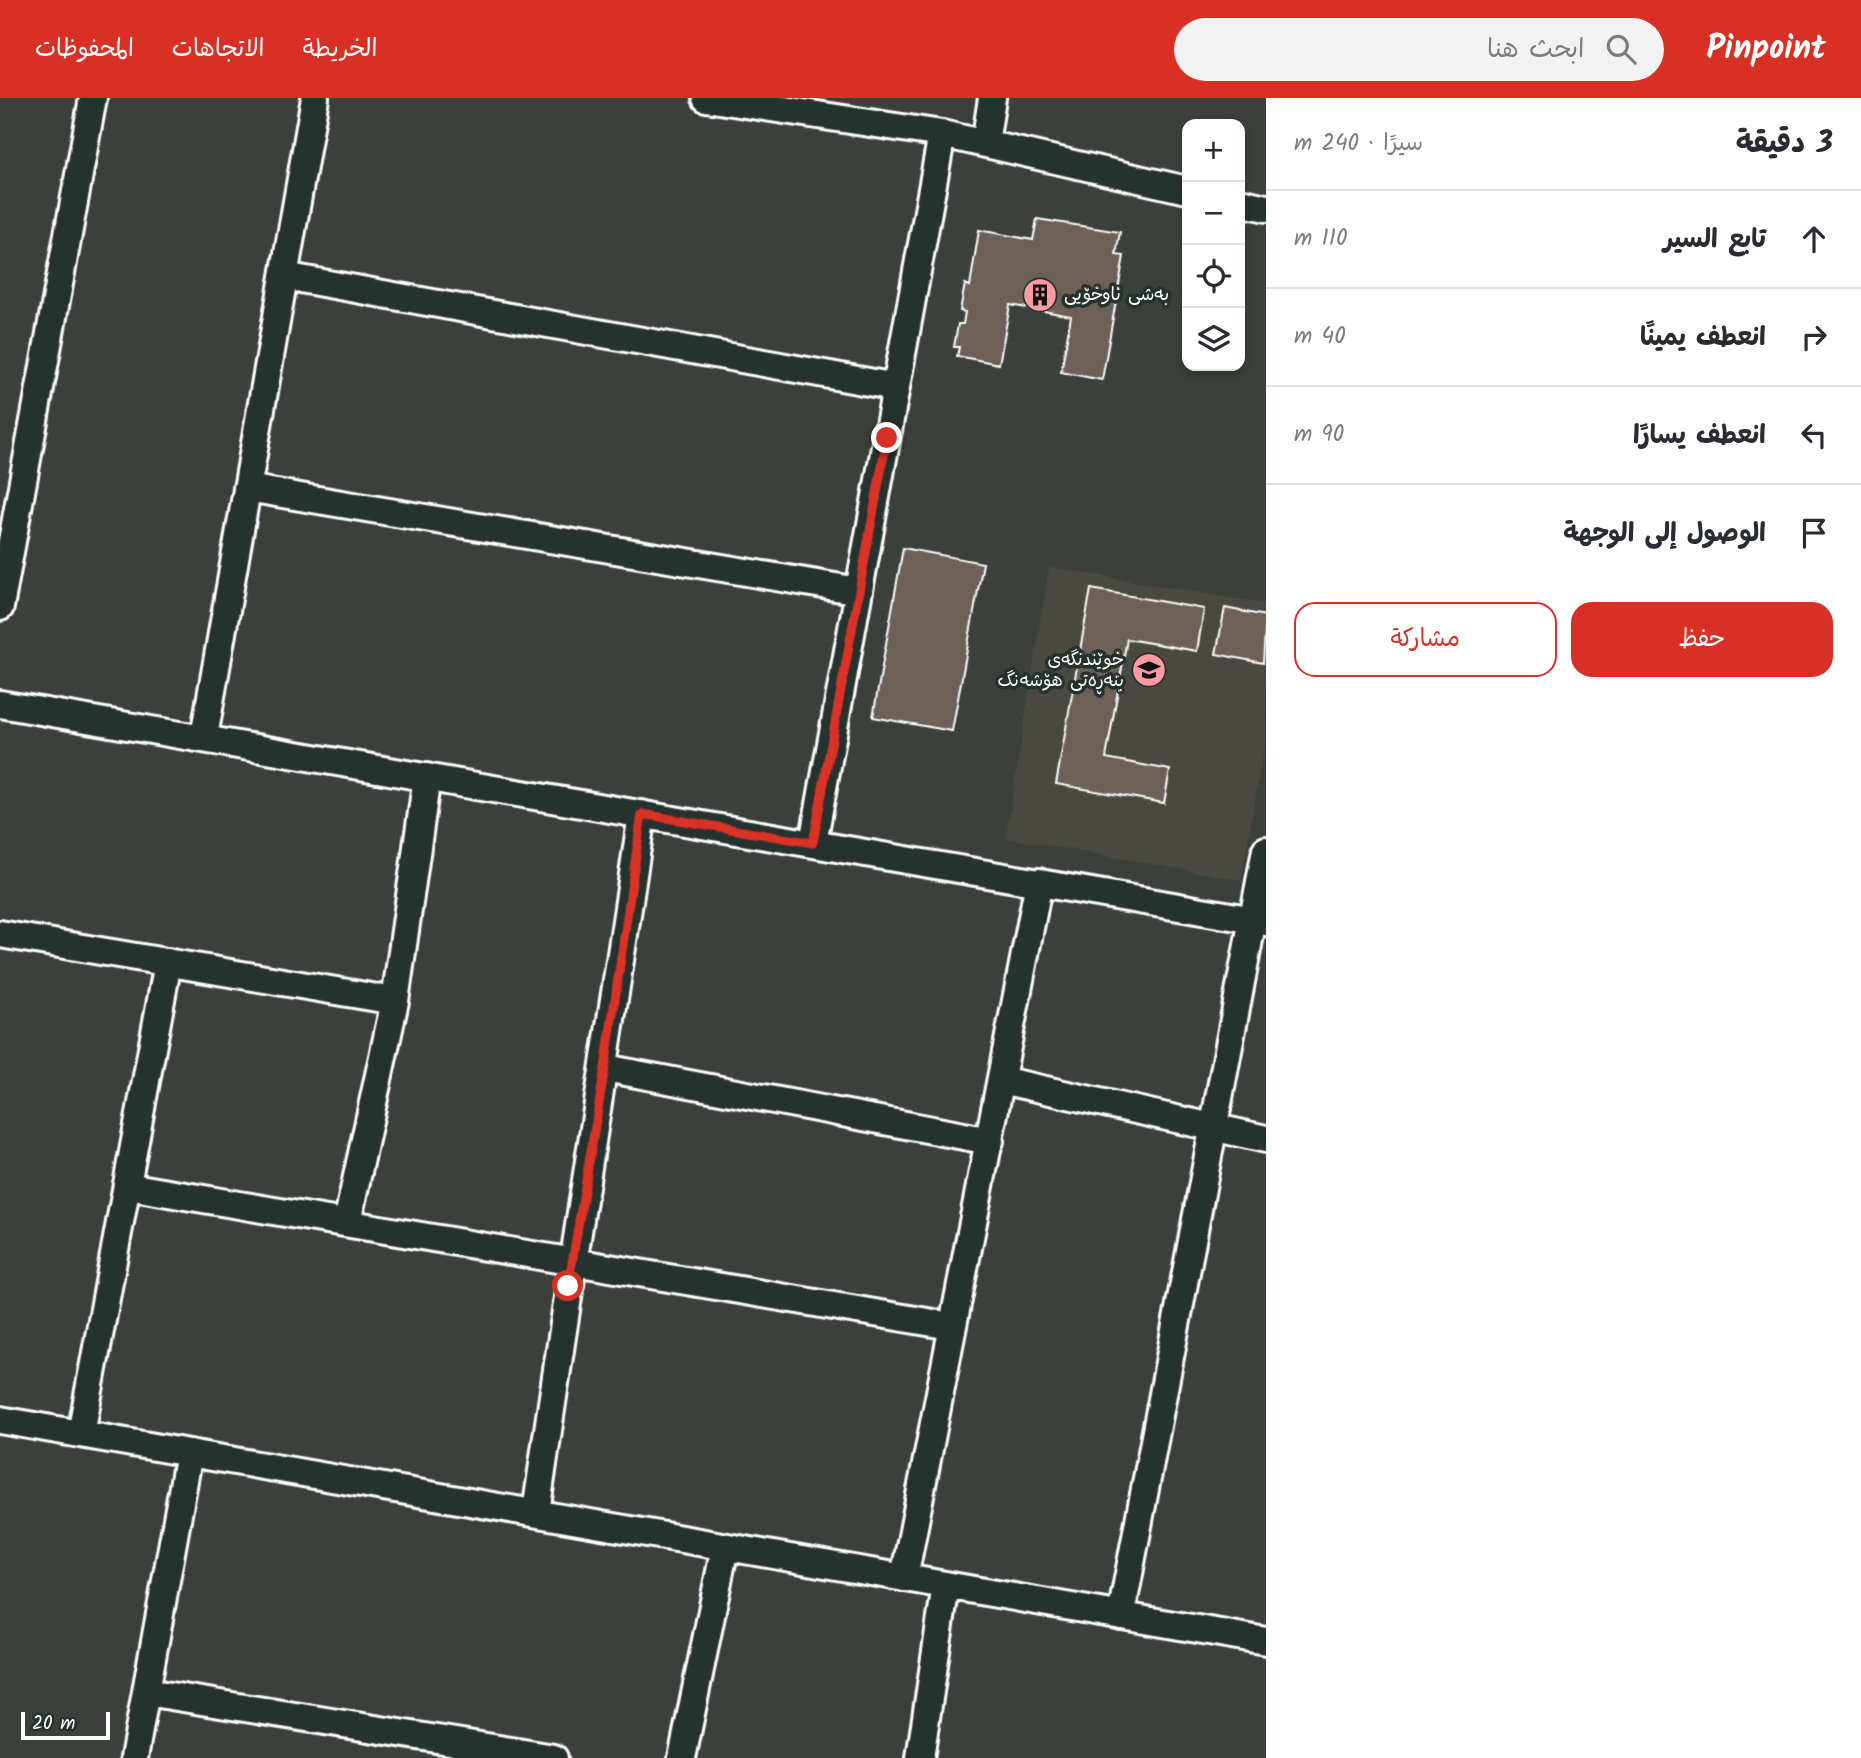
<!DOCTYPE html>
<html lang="ar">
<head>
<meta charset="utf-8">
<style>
	body { margin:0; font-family:Kalam,"Playpen Sans Arabic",sans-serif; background:#f2f2f3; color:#2b2b33; direction:rtl }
	.controls { position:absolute; right:21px; top:21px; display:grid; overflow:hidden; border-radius:14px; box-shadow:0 4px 10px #0003 }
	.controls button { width:63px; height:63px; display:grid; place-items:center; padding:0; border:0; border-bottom:2px solid #e1e1e2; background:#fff; color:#2b2b33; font:35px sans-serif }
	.scale { position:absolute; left:21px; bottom:18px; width:89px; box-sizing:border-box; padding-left:7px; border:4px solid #fff; border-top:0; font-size:19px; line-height:24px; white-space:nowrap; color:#fff; -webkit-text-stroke:5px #26332d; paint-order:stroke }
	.stop { position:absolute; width:21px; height:21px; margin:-16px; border:5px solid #d93025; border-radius:50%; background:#fff }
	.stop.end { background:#d93025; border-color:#fff; box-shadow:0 2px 7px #0008 }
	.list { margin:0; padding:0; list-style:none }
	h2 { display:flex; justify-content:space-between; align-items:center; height:91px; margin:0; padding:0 28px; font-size:30px }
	h2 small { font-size:23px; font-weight:400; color:#7c7c81 }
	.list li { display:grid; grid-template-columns:46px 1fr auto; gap:21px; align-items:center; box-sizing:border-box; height:98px; padding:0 28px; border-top:2px solid #e1e1e2 }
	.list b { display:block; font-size:26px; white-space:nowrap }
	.list em { font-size:23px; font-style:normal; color:#7c7c81 }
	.actions { display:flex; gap:14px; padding:21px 28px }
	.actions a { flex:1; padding:16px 0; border:2px solid #d93025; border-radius:21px; text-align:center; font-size:24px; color:#d93025 }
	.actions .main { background:#d93025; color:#fff }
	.icon { flex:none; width:38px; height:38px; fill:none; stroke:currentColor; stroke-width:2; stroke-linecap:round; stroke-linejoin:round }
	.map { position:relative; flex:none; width:1266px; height:1660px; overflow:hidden; direction:ltr }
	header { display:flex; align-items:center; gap:42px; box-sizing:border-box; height:98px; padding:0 35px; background:#d93025; color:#fff }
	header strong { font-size:33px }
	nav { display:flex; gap:38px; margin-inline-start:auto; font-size:24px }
	.search { width:490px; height:63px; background:#f2f2f3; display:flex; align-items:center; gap:18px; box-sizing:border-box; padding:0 24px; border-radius:38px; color:#7c7c81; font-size:26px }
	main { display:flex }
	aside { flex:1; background:#fff }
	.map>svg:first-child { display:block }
	.built { fill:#4a4a43 }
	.building { fill:#6c6059; stroke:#fff; stroke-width:2 }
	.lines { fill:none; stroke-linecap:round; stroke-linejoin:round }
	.street-casing { stroke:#fff; stroke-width:32 }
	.street { stroke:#26332d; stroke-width:26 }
	.route { stroke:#d93025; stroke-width:9 }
	.labels { text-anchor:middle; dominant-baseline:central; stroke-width:7; stroke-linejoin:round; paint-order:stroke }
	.poi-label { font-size:18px; fill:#fff; stroke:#26332d; text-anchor:start }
</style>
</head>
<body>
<header>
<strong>Pinpoint</strong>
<div class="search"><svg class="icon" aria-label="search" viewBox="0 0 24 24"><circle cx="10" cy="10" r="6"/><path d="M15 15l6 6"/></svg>ابحث هنا</div>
<nav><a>الخريطة</a><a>الاتجاهات</a><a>المحفوظات</a></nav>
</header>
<main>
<aside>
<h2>3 دقيقة<small>سيرًا · 240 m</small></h2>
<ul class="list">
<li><svg class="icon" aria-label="ahead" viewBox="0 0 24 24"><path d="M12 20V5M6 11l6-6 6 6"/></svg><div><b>تابع السير</b></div><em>110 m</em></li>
<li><svg class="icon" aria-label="right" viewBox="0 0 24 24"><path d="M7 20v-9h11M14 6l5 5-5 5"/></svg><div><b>انعطف يمينًا</b></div><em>40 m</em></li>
<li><svg class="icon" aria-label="left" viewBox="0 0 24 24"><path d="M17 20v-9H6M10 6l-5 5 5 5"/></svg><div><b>انعطف يسارًا</b></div><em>90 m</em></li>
<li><svg class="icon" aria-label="arrive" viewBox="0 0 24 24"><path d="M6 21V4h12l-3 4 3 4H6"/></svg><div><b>الوصول إلى الوجهة</b></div></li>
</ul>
<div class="actions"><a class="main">حفظ</a><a>مشاركة</a></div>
</aside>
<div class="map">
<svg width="1266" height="1660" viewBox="0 0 1266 1660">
	<rect width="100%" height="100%" fill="#3b403a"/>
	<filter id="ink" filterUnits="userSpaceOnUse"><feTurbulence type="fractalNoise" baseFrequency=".0143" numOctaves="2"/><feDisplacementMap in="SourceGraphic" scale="14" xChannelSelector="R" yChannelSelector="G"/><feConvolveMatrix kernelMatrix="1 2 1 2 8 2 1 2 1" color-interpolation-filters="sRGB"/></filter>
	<g filter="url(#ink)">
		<path class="built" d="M1049 469 1266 506V637L1241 782 1006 740Z"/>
		<path class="building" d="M1037 121 1120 134 1116 157 1124 158 1102 282 1061 274 1071 218 1010 207 999 266 957 258 959 249H954L958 226H963L965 214 960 213 965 186 970 188 979 132 1033 142Z
			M903 450 983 465 952 633 873 619Z
			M1091 491 1204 511 1197 553 1127 541 1106 660 1170 672 1164 705 1056 686Z
			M1225 510 1266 518 1263 565 1216 556Z"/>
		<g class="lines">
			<g class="street-casing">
				<path id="street" d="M706 0 942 36 1187 92
					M985 46 992 0
					M1240 104 1266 110
					M284 178 896 289
					M247 390 859 493
					M0 509 93 0
					M0 606 1266 824
					M204 639 315 0
					M813 745 942 36
					M0 836 395 903
					M605 970 990 1043
					M1001 982 1266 1041
					M127 1088 951 1228
					M347 1125 395 903 427 679
					M0 1322 1266 1543
					M81 1336 168 864
					M536 1415C569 1182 608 949 642 716
					M904 1480 1039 784
					M1121 1518 1266 752
					M146 1594 554 1660
					M134 1660 189 1355
					M682 1660 725 1449
					M920 1660 946 1487"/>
			</g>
			<use href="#street" class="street"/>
		</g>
	</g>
	<g class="lines" filter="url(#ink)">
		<path class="route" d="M568 1188 605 970 642 716 813 745 887 340"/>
	</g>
	<defs>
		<g id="building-disc" transform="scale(1.75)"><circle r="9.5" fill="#ff9aa2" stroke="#26332d"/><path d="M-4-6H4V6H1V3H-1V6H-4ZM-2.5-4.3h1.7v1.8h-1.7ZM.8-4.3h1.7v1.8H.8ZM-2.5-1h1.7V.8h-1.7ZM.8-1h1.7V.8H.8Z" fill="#111"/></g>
		<g id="school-disc" transform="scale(1.75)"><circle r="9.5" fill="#ff9aa2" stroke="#26332d"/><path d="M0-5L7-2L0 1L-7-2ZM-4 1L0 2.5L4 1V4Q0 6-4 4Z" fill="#111"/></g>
	</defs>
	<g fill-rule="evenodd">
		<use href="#building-disc" x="1040" y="197"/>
		<use href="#school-disc" x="1149" y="572"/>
	</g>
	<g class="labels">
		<g class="poi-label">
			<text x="1064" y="197">بەشی ناوخۆیی</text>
			<text x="1124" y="562" text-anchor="end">خوێندنگەی<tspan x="1124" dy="21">بنەڕەتی هۆشەنگ</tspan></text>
		</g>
	</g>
</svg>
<div class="controls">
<button>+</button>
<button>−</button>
<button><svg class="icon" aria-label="locate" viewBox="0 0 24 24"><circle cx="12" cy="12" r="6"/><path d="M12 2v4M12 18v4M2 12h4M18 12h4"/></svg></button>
<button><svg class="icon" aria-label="layers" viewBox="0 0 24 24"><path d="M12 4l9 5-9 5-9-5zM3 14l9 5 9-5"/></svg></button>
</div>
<div class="scale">20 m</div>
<div class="stop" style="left:568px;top:1188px"></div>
<div class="stop end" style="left:887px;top:340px"></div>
</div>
</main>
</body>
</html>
